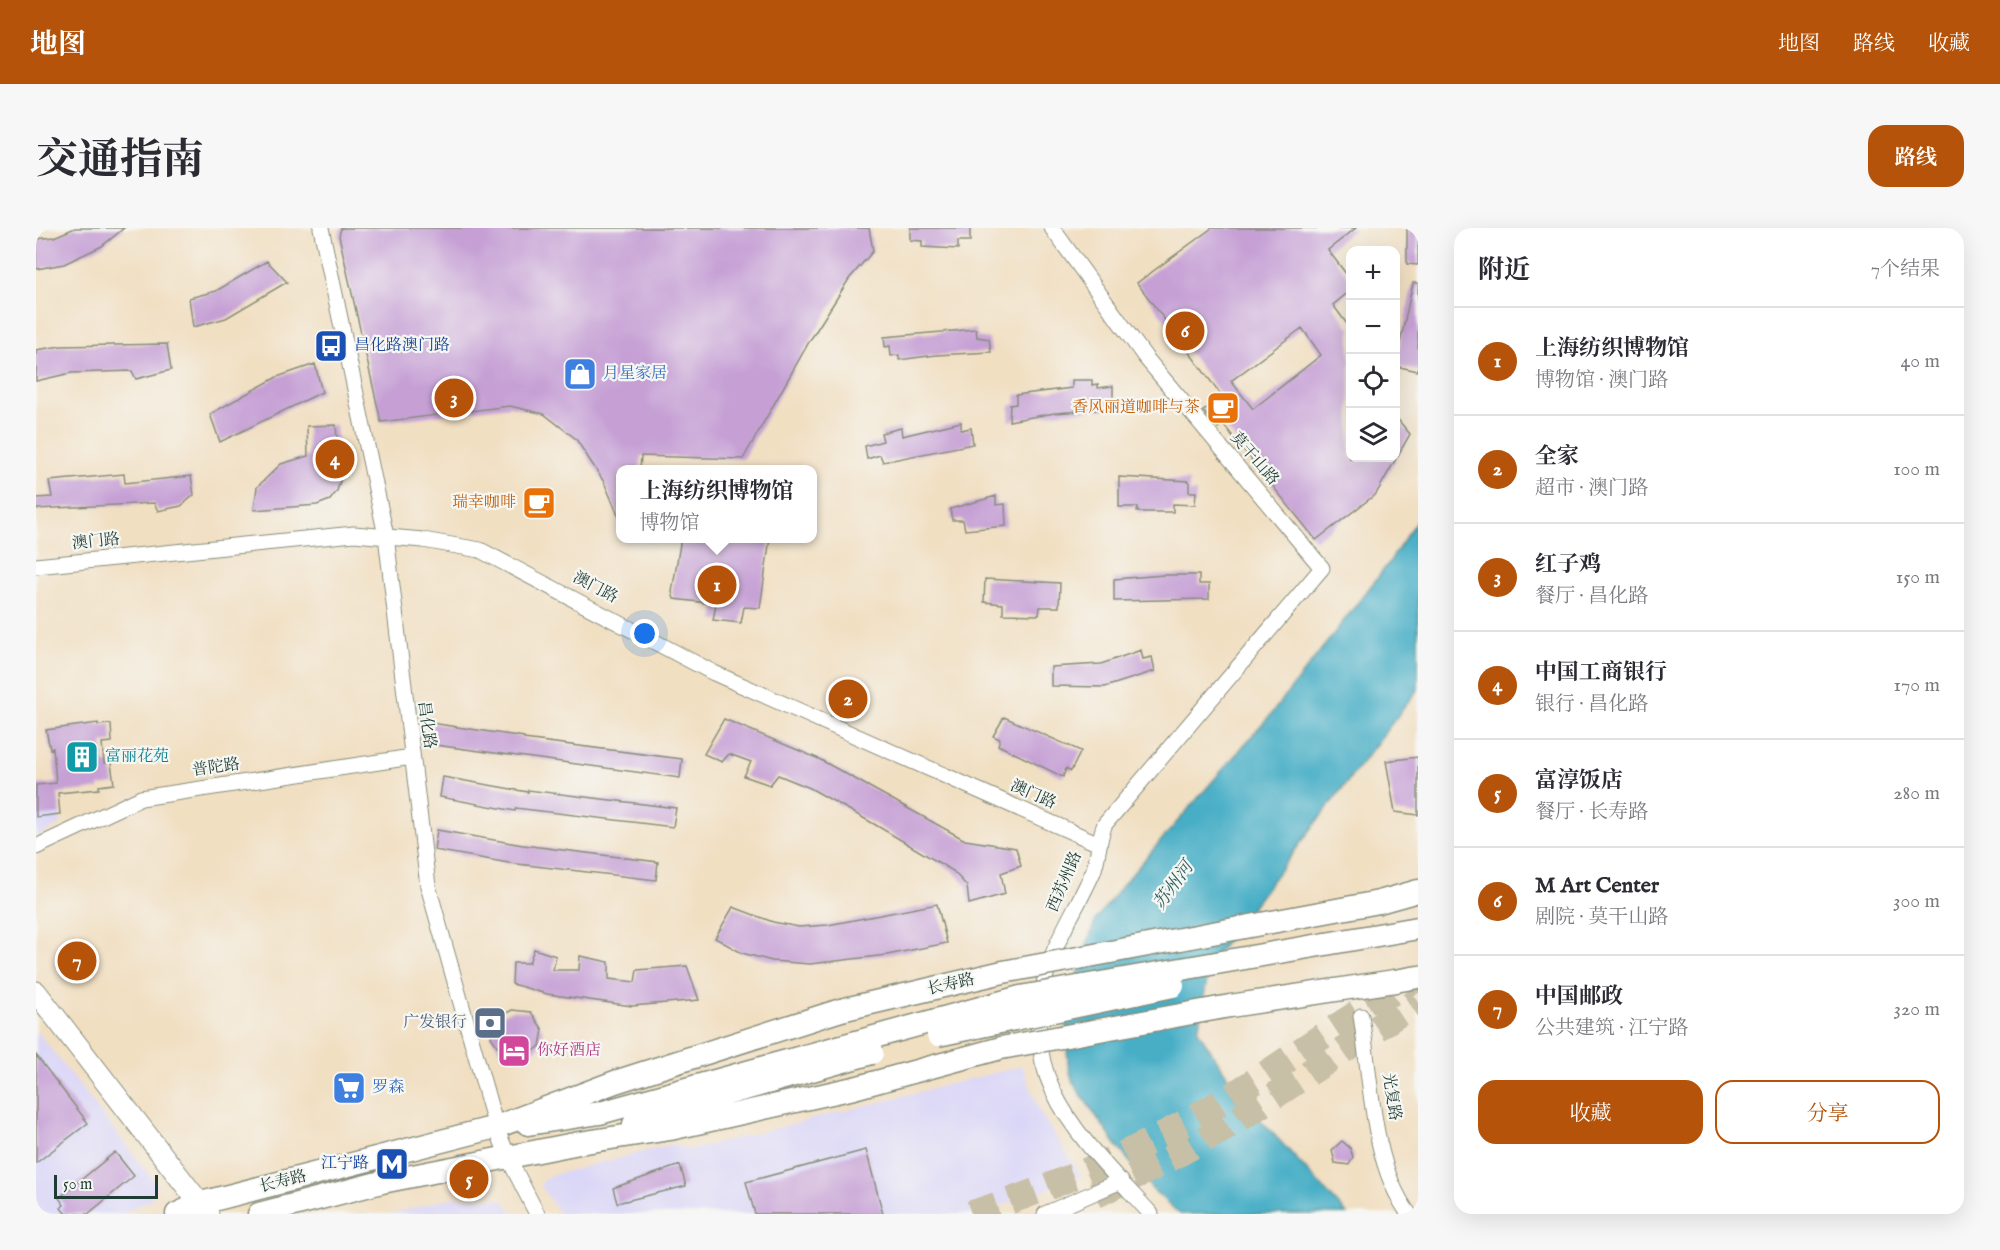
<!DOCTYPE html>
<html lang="zh">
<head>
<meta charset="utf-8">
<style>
	body { margin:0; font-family:"IM FELL English","Noto Serif SC",serif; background:#f7f7f7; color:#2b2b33 }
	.controls { position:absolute; right:18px; top:18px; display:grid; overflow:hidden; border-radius:12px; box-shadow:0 6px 24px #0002 }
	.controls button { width:54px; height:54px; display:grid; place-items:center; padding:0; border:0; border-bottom:2px solid #e1e1e2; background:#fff; color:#2b2b33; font:30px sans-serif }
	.scale { position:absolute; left:18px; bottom:15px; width:104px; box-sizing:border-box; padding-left:6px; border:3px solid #1f3d34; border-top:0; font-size:16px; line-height:21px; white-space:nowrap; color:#1f3d34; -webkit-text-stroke:4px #f6f6f2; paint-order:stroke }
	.you { position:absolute; left:609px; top:406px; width:21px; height:21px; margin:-15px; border:4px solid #fff; border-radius:50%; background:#1a73e8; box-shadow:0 0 0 9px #1a73e833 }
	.badge { display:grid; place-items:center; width:39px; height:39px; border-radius:50%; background:#b45309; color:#fff; font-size:20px; font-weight:700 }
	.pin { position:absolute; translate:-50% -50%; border:3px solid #fff; box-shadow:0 2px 6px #0006 }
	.popup { position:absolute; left:580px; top:237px; width:201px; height:78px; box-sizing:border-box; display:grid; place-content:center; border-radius:12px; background:#fff; filter:drop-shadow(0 2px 4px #0005); font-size:20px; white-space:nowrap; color:#7c7c81 }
	.popup b { font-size:22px; color:#2b2b33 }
	.popup::after { content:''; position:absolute; left:50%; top:100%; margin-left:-12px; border:12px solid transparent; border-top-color:#fff }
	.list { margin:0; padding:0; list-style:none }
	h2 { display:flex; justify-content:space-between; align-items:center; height:78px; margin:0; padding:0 24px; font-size:26px }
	h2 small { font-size:20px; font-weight:400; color:#7c7c81 }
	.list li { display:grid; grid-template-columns:39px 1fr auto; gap:18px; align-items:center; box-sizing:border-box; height:108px; padding:0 24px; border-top:2px solid #e1e1e2 }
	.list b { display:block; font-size:22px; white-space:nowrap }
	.list p { margin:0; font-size:20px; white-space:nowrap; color:#7c7c81 }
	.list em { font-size:20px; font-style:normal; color:#7c7c81 }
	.actions { display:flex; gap:12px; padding:18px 24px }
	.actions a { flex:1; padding:14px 0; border:2px solid #b45309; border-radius:18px; text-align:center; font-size:21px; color:#b45309 }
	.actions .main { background:#b45309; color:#fff }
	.icon { flex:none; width:33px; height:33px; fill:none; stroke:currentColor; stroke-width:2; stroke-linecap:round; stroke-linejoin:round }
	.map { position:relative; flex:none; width:1382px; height:986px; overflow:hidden; border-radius:18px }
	header { display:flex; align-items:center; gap:36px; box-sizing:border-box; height:84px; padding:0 30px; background:#b45309; color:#fff }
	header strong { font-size:28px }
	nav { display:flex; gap:33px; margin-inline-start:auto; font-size:21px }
	.intro { display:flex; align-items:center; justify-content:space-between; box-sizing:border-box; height:144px; padding:0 36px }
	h1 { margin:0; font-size:42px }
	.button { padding:15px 27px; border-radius:18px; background:#b45309; color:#fff; font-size:21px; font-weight:700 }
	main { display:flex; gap:36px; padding:0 36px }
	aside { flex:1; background:#fff; border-radius:18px; box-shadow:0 6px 24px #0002 }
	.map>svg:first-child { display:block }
	.built { fill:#dad6f7 }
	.water { fill:#46aec6; stroke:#32767d; stroke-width:1.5 }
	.building { fill:#c6a0d5; fill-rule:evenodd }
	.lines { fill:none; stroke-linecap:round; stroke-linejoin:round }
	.highway-tunnel { stroke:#c7bfa6; stroke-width:27; stroke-dasharray:27 14; stroke-linecap:butt }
	.street-casing { stroke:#888e7b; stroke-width:17 }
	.secondary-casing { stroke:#888e7b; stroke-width:23 }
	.primary-casing { stroke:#888e7b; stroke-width:25 }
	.street { stroke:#fff; stroke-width:15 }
	.secondary { stroke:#fff; stroke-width:21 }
	.primary { stroke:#fff; stroke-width:22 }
	.primary-bridge-casing { stroke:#888e7b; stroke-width:25; stroke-linecap:butt }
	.primary-bridge { stroke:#fff; stroke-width:22 }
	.labels { text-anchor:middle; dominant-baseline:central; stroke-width:4.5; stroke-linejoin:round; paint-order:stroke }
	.transit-label { font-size:16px; fill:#164399; stroke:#f6f6f2; text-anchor:start }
	.shop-label { font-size:16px; fill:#366cbe; stroke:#f6f6f2; text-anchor:start }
	.food-label { font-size:16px; fill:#c56008; stroke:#f6f6f2; text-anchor:end }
	.street-label { font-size:16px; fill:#1f3d34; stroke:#f6f6f2 }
	.culture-label { font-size:16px; fill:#0d838f; stroke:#f6f6f2; text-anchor:start }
	.service-label { font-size:16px; fill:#4e5e75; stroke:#f6f6f2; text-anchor:end }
	.hotel-label { font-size:16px; fill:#b23c85; stroke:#f6f6f2; text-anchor:start }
	.water-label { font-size:18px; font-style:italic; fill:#2b5f60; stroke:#f6f6f2 }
</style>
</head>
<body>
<header>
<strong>地图</strong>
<nav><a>地图</a><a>路线</a><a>收藏</a></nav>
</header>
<div class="intro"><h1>交通指南</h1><a class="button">路线</a></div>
<main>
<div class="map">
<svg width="1382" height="986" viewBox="0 0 1382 986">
	<rect width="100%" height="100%" fill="#f6f6f2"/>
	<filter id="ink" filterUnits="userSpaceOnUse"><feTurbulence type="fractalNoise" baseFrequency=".0167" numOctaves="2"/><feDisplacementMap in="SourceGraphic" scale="12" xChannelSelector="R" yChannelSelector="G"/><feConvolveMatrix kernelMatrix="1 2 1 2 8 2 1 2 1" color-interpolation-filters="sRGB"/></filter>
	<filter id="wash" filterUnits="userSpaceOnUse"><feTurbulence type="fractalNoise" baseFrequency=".008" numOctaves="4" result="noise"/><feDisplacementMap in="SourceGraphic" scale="24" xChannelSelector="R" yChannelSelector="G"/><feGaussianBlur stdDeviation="1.35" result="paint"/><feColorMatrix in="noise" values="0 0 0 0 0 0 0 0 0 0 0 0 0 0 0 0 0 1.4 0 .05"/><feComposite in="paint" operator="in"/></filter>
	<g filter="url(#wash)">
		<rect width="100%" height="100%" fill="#f1dfc2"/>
		<path class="built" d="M20 555 25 596 0 609V557Z
			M0 802 121 957 116 971 86 986H0Z
			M986 838 1005 886 1046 949 942 986H524L505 959 507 953 513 948 637 916 654 922Z
			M419 969 465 971 479 986H354Z"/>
		<path class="water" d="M1382 291V461L1174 734 1162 803 1209 875 1311 986H1144L1116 961 1081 918 1037 855 1032 836 1029 787 1050 719 1060 691 1089 654 1236 485 1352 336Z"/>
		<g id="blocks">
			<path class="building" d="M39 0H88L66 18 28 36 0 41V11L18 9Z
				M305 0H833L837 23 813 51 773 114 707 231 605 228 604 242H585V294L568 254 540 211 508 186 474 178 345 194 303 8Z
				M874 0H934V13H922V21L886 19V13L874 12Z
				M1176 0H1320L1292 22 1314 51V63L1297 77 1314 100V230H1359V188L1374 206 1340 266 1280 312 1187 196 1182 200 1167 183 1186 168 1101 55ZM1266 100 1285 127 1217 181 1195 153Z
				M1371 0H1382V37L1371 36Z
				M231 33 251 54 190 90 157 99 153 70 180 63Z
				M1377 55H1382V143L1359 138Z
				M940 101 941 109 953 111 955 124 900 127 863 132V127L855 128 854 118 849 119 848 109Z
				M131 116 135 142 100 151 96 143 35 145 0 153V122L25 118Z
				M279 136 286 164 184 214 174 186 241 149Z
				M1036 152H1056V157L1062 156V160L1077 158V171H1071L1072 181 1019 185 973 193 974 177 980 176V167L1036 160Z
				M925 194V202L935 200 937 216 847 234 844 227 831 231 829 218 847 213 845 205 865 200 866 208Z
				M300 197 304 253 301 263 294 272 281 277 218 282 221 259 245 236 272 228 271 198Z
				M88 246 89 255 155 248 158 267 145 278 122 283 118 275 0 281V270L16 269 13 253Z
				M1083 249 1153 253V264H1160L1159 277 1137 276V284H1101L1102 279H1083Z
				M960 268V277L969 276 970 298 929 302 927 292H916L914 281Z
				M645 310H734L724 380 708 379 705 395 677 392 680 376 638 371 636 364Z
				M1128 347H1163V356H1173V371L1078 373V351Z
				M949 351 1024 355 1023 379H1004L1003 387 967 386V376L948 374Z
				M1105 422 1107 431 1116 429 1119 443 1069 459 1015 458V439L1065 436Z
				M968 489 1045 523 1035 543 1030 540 1027 549 962 517 964 511 957 508Z
				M688 491 783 531 929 612 980 620 985 638 965 645 969 666 933 676 931 658 917 643 838 596 774 560 742 547 734 557 708 548 715 534 693 526 686 534 668 526Z
				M62 495V497L75 496 76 514 66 515 68 535H75L78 556 63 558V561L22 565 24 586 0 589V557L20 555 17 520 14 521 10 502Z
				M395 495 488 509V511L646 531 644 550 392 516Z
				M1382 529V587L1359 584 1350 533Z
				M407 549 492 564V562L640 580 637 599 480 580 479 583 404 569Z
				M401 602 487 617 622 634 620 652 473 635 398 622Z
				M901 676 911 715 851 727 774 736 736 733 706 725 679 710 697 679 737 694 763 699 792 697Z
				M498 721 520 728 517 742H543L544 728 573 734V751L599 754 601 742 651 738 663 772 596 778 511 766 476 756 477 735H493Z
				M476 782 495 784 507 802 504 818 489 830 467 826 455 809 459 791Z
				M0 827 52 895 0 935Z
				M1306 913 1314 920 1317 929 1313 937 1299 935 1296 922Z
				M830 922 847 986H719L710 954Z
				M79 924 98 948 52 986H30L25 980 28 977 23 970Z
				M644 937 650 958 581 975 577 960Z"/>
		</g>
	</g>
	<g filter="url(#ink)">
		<use href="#blocks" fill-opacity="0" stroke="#888e7b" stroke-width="1.5"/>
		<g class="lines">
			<path class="highway-tunnel" d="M1059 967 1120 938 1191 899 1382 773
				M935 986C1019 959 1101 924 1177 879 1247 838 1310 788 1382 750"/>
			<g class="street-casing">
				<path id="street" d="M285 0 350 308 392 658 460 899 472 929 501 986
					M1016 0 1109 129 1286 340 1069 596C1062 611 1063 629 1057 644 1044 674 1026 701 1015 731 974 849 1042 907 1115 986
					M0 338 318 306 387 312 444 322 678 445 1063 616
					M0 619 105 570 376 529
					M1325 788C1335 849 1335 935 1373 986
					M1009 986 1085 953"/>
			</g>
			<g class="secondary-casing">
				<path id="secondary" d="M0 764 172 986"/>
			</g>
			<g class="primary-casing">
				<path id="primary" d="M1343 674 1382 663
					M1359 753 1382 749
					M492 896 564 885 729 839
					M598 896 668 872 734 854
					M141 986 165 975 460 899 579 854 805 782
					M223 986 346 954 543 915 634 901 818 860"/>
			</g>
			<use href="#street" class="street"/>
			<use href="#secondary" class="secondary"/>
			<use href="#primary" class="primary"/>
			<g class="primary-bridge-casing">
				<path id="primary-bridge" d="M805 782 967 744 1343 674
					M902 807 1137 758
					M729 839 984 769 1382 700
					M734 854 836 825
					M818 860 965 820 1194 778 1359 753"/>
			</g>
			<use href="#primary-bridge" class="primary-bridge"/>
		</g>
	</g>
	<defs>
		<g id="bus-square" transform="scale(1.725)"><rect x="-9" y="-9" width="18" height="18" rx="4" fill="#1a4fb4" stroke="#f6f6f2"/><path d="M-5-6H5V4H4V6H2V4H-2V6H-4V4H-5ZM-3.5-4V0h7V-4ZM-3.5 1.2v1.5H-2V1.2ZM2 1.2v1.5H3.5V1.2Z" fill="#fff"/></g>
		<g id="shop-square" transform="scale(1.725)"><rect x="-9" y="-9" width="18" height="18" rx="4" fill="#3f7fe0" stroke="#f6f6f2"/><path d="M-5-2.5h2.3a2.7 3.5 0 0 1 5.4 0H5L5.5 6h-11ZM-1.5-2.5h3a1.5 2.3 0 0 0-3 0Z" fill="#fff"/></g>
		<g id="cafe-square" transform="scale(1.725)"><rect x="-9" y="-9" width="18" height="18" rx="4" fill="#e8710a" stroke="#f6f6f2"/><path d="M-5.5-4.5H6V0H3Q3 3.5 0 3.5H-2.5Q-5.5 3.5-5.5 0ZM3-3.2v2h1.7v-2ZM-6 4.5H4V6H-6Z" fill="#fff"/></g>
		<g id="building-square" transform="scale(1.725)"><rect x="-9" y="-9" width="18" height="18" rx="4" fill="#0f9aa8" stroke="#f6f6f2"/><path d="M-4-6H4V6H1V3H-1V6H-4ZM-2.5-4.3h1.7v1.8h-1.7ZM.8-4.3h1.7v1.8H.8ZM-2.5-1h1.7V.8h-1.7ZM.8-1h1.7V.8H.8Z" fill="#fff"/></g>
		<g id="bank-square" transform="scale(1.725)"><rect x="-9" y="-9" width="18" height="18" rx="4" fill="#5c6f8a" stroke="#f6f6f2"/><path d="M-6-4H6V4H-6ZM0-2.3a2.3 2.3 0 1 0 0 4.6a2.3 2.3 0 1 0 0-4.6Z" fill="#fff"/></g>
		<g id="hotel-square" transform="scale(1.725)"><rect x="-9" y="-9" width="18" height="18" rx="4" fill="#d1479c" stroke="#f6f6f2"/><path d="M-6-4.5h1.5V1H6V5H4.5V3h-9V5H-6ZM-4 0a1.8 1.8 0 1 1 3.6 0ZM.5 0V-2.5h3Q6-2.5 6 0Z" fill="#fff"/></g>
		<g id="supermarket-square" transform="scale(1.725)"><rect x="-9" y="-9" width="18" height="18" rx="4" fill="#3f7fe0" stroke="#f6f6f2"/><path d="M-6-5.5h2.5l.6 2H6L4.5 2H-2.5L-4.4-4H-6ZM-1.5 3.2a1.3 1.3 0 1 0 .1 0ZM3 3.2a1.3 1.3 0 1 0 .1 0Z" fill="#fff"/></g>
		<g id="metro-square" transform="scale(1.725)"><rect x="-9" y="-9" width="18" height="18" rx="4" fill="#1a4fb4" stroke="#f6f6f2"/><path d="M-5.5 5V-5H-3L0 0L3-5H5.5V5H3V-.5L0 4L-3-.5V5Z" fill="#fff"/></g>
	</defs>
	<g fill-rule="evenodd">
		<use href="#bus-square" x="295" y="118"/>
		<use href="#shop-square" x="544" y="146"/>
		<use href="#cafe-square" x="1187" y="180"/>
		<use href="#cafe-square" x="503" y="275"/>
		<use href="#building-square" x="46" y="529"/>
		<use href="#bank-square" x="454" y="795"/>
		<use href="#hotel-square" x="478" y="823"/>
		<use href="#supermarket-square" x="313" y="860"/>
		<use href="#metro-square" x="356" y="936"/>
	</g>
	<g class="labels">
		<g class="transit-label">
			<text x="318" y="118">昌化路澳门路</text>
			<text x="333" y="936" text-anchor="end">江宁路</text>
		</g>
		<g class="shop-label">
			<text x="567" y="146">月星家居</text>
			<text x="336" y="860">罗森</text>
		</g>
		<g class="food-label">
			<text x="1164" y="180">香风丽道咖啡与茶</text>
			<text x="480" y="275">瑞幸咖啡</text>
		</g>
		<g class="street-label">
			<text transform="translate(1218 231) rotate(49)">莫干山路</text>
			<text transform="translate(60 314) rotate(-6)">澳门路</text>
			<text transform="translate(559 360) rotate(28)">澳门路</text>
			<text transform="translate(390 497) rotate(82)">昌化路</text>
			<text transform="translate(180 540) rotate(-8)">普陀路</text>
			<text transform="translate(997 567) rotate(24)">澳门路</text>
			<text transform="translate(1029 654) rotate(-67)">西苏州路</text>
			<text transform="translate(915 757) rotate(-13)">长寿路</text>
			<text transform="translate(1355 869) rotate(81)">光复路</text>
			<text transform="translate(247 954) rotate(-14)">长寿路</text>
		</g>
		<g class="culture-label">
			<text x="69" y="529">富丽花苑</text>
		</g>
		<g class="service-label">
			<text x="431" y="795">广发银行</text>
		</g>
		<g class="hotel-label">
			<text x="501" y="823">你好酒店</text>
		</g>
		<g class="water-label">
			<text transform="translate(1138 658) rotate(-54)">苏州河</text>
		</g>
	</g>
</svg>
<div class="controls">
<button>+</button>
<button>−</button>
<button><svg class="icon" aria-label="locate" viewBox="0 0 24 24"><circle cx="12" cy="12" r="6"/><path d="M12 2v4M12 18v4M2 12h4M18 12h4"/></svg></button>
<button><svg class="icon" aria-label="layers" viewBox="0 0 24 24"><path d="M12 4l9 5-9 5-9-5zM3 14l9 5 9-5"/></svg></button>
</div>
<div class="scale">50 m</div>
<div class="you"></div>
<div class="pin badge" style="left:681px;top:357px">1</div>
<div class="popup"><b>上海纺织博物馆</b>博物馆</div>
<div class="pin badge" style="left:812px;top:471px">2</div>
<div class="pin badge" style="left:418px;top:170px">3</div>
<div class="pin badge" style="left:299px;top:231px">4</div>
<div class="pin badge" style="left:433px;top:951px">5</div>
<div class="pin badge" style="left:1149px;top:103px">6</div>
<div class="pin badge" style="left:41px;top:733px">7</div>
</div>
<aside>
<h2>附近<small>7个结果</small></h2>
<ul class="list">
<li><span class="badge">1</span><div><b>上海纺织博物馆</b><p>博物馆 · 澳门路</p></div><em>40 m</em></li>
<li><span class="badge">2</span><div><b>全家</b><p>超市 · 澳门路</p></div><em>100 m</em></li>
<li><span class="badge">3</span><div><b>红子鸡</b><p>餐厅 · 昌化路</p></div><em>150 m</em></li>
<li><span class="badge">4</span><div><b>中国工商银行</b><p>银行 · 昌化路</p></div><em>170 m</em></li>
<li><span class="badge">5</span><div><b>富淳饭店</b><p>餐厅 · 长寿路</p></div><em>280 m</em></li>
<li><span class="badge">6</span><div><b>M Art Center</b><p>剧院 · 莫干山路</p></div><em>300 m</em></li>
<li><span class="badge">7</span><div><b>中国邮政</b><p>公共建筑 · 江宁路</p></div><em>320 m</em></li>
</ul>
<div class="actions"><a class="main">收藏</a><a>分享</a></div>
</aside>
</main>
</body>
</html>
